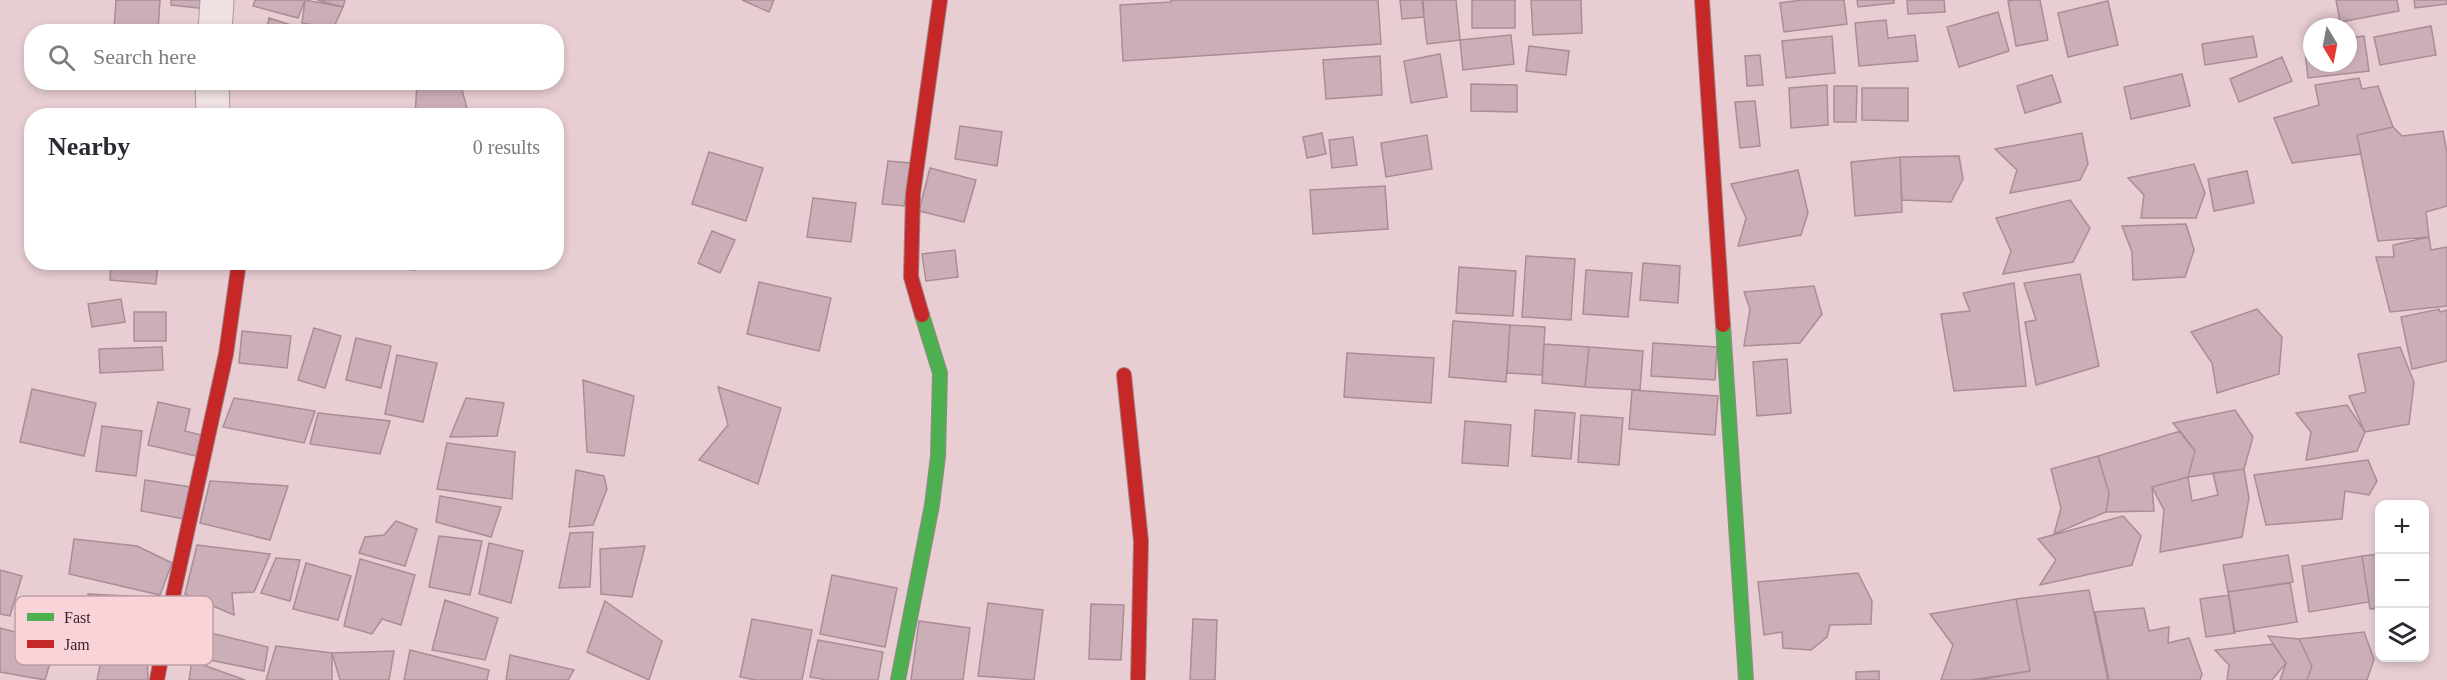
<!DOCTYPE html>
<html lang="en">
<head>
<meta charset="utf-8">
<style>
	body { margin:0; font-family:Georgia,serif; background:#f7f7f7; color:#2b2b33 }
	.controls { position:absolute; right:18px; bottom:18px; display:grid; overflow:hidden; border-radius:12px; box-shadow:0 3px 9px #0003 }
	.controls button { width:54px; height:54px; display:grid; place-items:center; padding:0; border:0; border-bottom:2px solid #e1e1e2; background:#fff; color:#2b2b33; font:30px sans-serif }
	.compass { position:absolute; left:2303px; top:18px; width:54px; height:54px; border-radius:50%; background:#fff; box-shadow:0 3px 9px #0003; rotate:170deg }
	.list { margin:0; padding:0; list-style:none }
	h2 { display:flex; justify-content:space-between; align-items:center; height:78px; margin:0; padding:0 24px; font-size:26px }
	h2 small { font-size:20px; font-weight:400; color:#7c7c81 }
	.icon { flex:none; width:33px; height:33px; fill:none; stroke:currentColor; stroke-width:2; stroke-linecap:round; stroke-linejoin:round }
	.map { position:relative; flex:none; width:2447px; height:680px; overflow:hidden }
	.search { position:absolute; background:#fff; box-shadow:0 3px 9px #0003; left:24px; top:24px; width:540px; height:66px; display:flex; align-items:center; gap:15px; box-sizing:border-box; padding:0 21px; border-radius:24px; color:#7c7c81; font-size:22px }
	.panel { position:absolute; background:#fff; box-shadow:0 3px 9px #0003; left:24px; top:108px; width:540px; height:162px; border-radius:24px }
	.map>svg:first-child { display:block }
	.building { fill:#ccaeb8; stroke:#a98d96; stroke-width:1.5 }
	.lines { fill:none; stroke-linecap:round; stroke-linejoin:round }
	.street-casing { stroke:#ad979c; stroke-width:35 }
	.fast-casing { stroke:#9d868c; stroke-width:16 }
	.jam-casing { stroke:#9d868c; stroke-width:16 }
	.street { stroke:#efe1e2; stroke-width:33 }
	.fast { stroke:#4caf50; stroke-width:14 }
	.jam { stroke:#c62828; stroke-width:14 }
	.key { fill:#f8d4d9; stroke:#c09da4; stroke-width:1.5 }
	.key-label { font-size:16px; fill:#3d1d29 }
</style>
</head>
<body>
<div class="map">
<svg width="2447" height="680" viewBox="0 0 2447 680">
	<rect width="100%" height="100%" fill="#e8ced2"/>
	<path class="building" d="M116 0H160L158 30 114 28Z
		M171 0H208L207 9 171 5Z
		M255 0H305L298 18 253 6Z
		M305 0 343 7 333 29 302 23Z
		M317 0H345L343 7Z
		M742 0H774L769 12Z
		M1171 0H1378L1381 44 1123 61 1120 5 1171 2Z
		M1400 0H1423L1424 17 1402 19Z
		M1422 0H1456L1460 40 1427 44Z
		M1472 0H1515V28H1472Z
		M1531 0H1581L1582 33 1533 35Z
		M1802 0H1844L1847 24 1784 32 1780 3Z
		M1857 0H1894V3L1858 7Z
		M1907 0H1944L1945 12 1908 14Z
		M2013 0H2040L2048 40 2016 46 2008 1Z
		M2336 0H2397L2399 11 2340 22Z
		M2414 0H2447V4L2415 8Z
		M2108 1 2118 45 2068 57 2058 13Z
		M1998 12 2009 51 1959 67 1947 27Z
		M269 18 313 32H266Z
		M1886 20 1888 38 1915 35 1918 61 1859 66 1855 23Z
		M2431 26 2436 55 2380 65 2374 37Z
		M1511 35 1514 64 1463 70 1460 40Z
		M1832 36 1835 73 1786 78 1782 41Z
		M2253 36 2257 57 2205 65 2202 44Z
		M2364 36 2369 71 2308 78 2304 43 2312 42V63H2348V38Z
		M1529 46 1569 51 1566 75 1526 71Z
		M1440 54 1447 97 1411 103 1404 61Z
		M1760 55 1763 85 1747 86 1745 56Z
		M1380 56 1382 95 1326 99 1323 60Z
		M2282 57 2292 81 2239 102 2230 79Z
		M2182 74 2190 106 2131 119 2124 87Z
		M2052 75 2061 102 2025 113 2017 86Z
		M2359 78 2362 89 2378 86 2393 127 2357 135 2361 154 2292 163 2274 118 2319 105 2315 85Z
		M417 82H460L469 116H415Z
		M1471 84 1517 85V112L1471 111Z
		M1827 85 1828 125 1791 128 1789 88Z
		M1834 86H1857L1856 122H1834Z
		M1862 88H1908V121L1862 120Z
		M1755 101 1760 146 1740 148 1735 102Z
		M960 126 1002 132 997 166 955 159Z
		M2393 127 2402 136 2443 131 2447 154V206L2426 212 2429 237 2378 241 2357 135Z
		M1322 133 1326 154 1307 158 1303 137Z
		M2082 133 2088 164 2080 180 2010 193 2017 170 1995 149Z
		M1427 135 1432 169 1386 177 1381 143Z
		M1353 137 1357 165 1332 168 1329 140Z
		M709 152 763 168 746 221 692 204Z
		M1959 156 1963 179 1951 202 1902 200 1900 157Z
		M1900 157 1902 212 1855 216 1851 162Z
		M888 161 911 163 904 206 882 204Z
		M2194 164 2205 193 2196 218H2141L2144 195 2128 178Z
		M930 168 976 180 964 222 919 211Z
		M1798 170 1808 213 1801 235 1738 246 1746 218 1731 184Z
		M2247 171 2254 203 2214 211 2208 179Z
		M1385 186 1388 229 1313 234 1310 190Z
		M813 198 856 203 851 242 807 237Z
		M2070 200 2090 228 2073 262 2003 274 2011 251 1996 218Z
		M2186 224 2194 250 2185 277 2133 280 2132 252 2122 226Z
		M712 231 735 240 720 273 698 263Z
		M2429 237 2431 250 2447 247V306L2390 312 2376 257H2394L2393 245Z
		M955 250 958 277 926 281 922 254Z
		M1526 256 1575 259 1571 320 1522 317Z
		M111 262H158L156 284 110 280Z
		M369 262H416L415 270 369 266Z
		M1643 263 1680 266 1678 303 1640 300Z
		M1459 267 1516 271 1513 316 1456 313Z
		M1586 270 1632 273 1628 317 1583 314Z
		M2080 274 2099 366 2036 385 2025 322 2036 320 2024 283Z
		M759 282 831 298 819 351 747 334Z
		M2014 283 2026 386 1954 391 1941 314 1970 311 1963 293Z
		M1814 286 1822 314 1800 343 1744 346 1750 309 1744 292Z
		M121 299 125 322 92 327 88 304Z
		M2257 309 2282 337 2279 374 2217 393 2212 363 2191 332Z
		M2439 309 2440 312 2447 310V361L2412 369 2401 317Z
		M134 312H166V341H134Z
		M1453 321 1510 325 1506 382 1449 377Z
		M1510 325 1545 327 1542 375 1507 373Z
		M314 328 341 336 325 388 298 380Z
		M242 331 291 336 287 368 239 363Z
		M356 338 391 346 381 388 346 380Z
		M1653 343 1717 347 1715 380 1651 376Z
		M1544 344 1589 347 1585 387 1542 383Z
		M162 347 163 370 100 373 99 349Z
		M1589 347 1643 351 1640 390 1585 387Z
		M2400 347 2414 382 2409 424 2365 432 2349 396 2366 392 2358 354Z
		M1347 353 1434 358 1431 403 1344 397Z
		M397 355 437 363 423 422 385 414Z
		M1787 359 1791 413 1757 416 1753 362Z
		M583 380 634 396 624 456 587 452Z
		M718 387 781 408 758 484 699 460 728 425Z
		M32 389 96 403 84 456 20 442Z
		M1632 390 1718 396 1715 435 1629 429Z
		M234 398 315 411 304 443 223 427Z
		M466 398 504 403 497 436 450 437Z
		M158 402 190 409 185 431 201 435 196 456 148 445Z
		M2347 405 2365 432 2357 451 2306 460 2311 432 2296 413Z
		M1535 410 1575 413 1571 459 1532 456Z
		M2235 410 2253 437 2244 469 2188 477 2195 451 2173 423Z
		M318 413 390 421 380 454 310 444Z
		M1581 415 1623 418 1619 465 1578 462Z
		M1465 421 1511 425 1508 466 1462 463Z
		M102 426 142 431 136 476 96 471Z
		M2180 431 2195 451 2188 477 2152 487 2154 511 2106 512 2109 493 2098 456Z
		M447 443 515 452 512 499 437 489Z
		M2098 456 2109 493 2106 512 2054 534 2061 508 2051 469Z
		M2368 460 2377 481 2369 495 2345 491 2342 519 2266 525 2254 475Z
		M2244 469 2249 498 2242 537 2160 552 2164 510 2152 487 2188 477 2192 501 2218 495 2213 473Z
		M576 470 604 476 607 489 593 525 569 527Z
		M145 480 190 487 185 519 141 511Z
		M210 481 288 486 270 540 200 523Z
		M440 496 501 507 491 537 436 522Z
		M2123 516 2141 536 2132 565 2040 585 2056 560 2038 539Z
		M396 521 417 529 405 566 359 553 365 537 384 535Z
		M593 532 590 587 559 588 570 533Z
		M439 536 482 541 470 595 429 587Z
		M74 539 137 546 172 563 160 595 69 574Z
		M489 543 523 551 511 603 479 594Z
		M197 545 270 554 254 592 232 593 234 615 185 594Z
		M645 546 632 597 601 594 600 549Z
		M2380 554V608L2370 609 2362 556Z
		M2288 555 2293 582 2228 592 2223 565Z
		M2362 556 2369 602 2309 612 2302 566Z
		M276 558 300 560 290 601 261 593Z
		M360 559 415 575 401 625 382 619 372 634 344 626Z
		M306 563 351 576 338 620 293 609Z
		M0 570 22 576 10 616 0 614Z
		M1858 573 1872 601 1871 624 1830 625 1827 637 1811 650 1783 648 1782 632 1764 635 1758 582Z
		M832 575 897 588 885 647 820 634Z
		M2290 583 2297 622 2234 632 2228 592Z
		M2089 590 2108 680H1978L2030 671 2016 599Z
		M88 594 149 597 146 626 91 631Z
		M2229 595 2235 633 2206 637 2200 599Z
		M2016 599 2030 671 1971 680H1941L1953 645 1930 614Z
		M445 600 498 618 485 660 432 650Z
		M605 601 662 641 649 680 587 652Z
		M988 603 1043 610 1034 680 978 676Z
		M1091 604 1124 605 1121 660 1089 659Z
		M2144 608 2149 631 2169 627 2168 643 2189 638 2202 674 2200 680H2109L2095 612Z
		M752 619 812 630 802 680H756L740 677Z
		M1193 619 1217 620 1215 680H1190Z
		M919 621 970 628 963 680H911Z
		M0 628 56 643 45 680 0 672Z
		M194 629 268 647 264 671 190 656Z
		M2364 632 2374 659 2367 680H2307L2312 666 2299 639Z
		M2268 636 2299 639 2312 666 2307 680H2280L2286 663Z
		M818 640 883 652 878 680H827L810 677Z
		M105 642 147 650 148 680H97Z
		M2273 644 2286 663 2272 680H2227L2229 665 2215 650Z
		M276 646 332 653V680H266Z
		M410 650 489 670 487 680H404Z
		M394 651 389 680H340L332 653Z
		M510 655 574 670 568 680H506Z
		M192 661 245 680H189Z
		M1879 671V680H1856V672Z"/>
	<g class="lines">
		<g class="street-casing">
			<path id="street" d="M215 32 217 0
				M212 82 213 116"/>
		</g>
		<g class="fast-casing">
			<path id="fast" d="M1723 325 1746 680
				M898 680 932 505 938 456 940 373 922 315"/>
		</g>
		<g class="jam-casing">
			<path id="jam" d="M1702 0 1723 325
				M922 315 911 277 913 194 940 0
				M1124 375 1141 541 1138 680
				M157 680 171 605 226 354 239 262"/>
		</g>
		<use href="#street" class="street"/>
		<use href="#fast" class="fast"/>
		<use href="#jam" class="jam"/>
	</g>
	<rect x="15" y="596" width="198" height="69" rx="9" class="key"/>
	<rect x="27" y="613" width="27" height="8" fill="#4caf50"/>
	<rect x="27" y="640" width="27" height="8" fill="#c62828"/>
	<g class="key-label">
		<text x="64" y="623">Fast</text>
		<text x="64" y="650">Jam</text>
	</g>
</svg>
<div class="controls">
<button>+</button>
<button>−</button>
<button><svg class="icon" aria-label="layers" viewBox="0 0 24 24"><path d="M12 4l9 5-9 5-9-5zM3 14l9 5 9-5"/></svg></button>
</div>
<svg class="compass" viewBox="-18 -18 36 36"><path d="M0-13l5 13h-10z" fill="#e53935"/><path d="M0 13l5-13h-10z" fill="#7c7c81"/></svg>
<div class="search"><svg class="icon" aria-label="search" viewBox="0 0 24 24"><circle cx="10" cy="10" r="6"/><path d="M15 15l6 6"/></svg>Search here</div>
<section class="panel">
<h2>Nearby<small>0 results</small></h2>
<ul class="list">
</ul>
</section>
</div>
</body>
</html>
